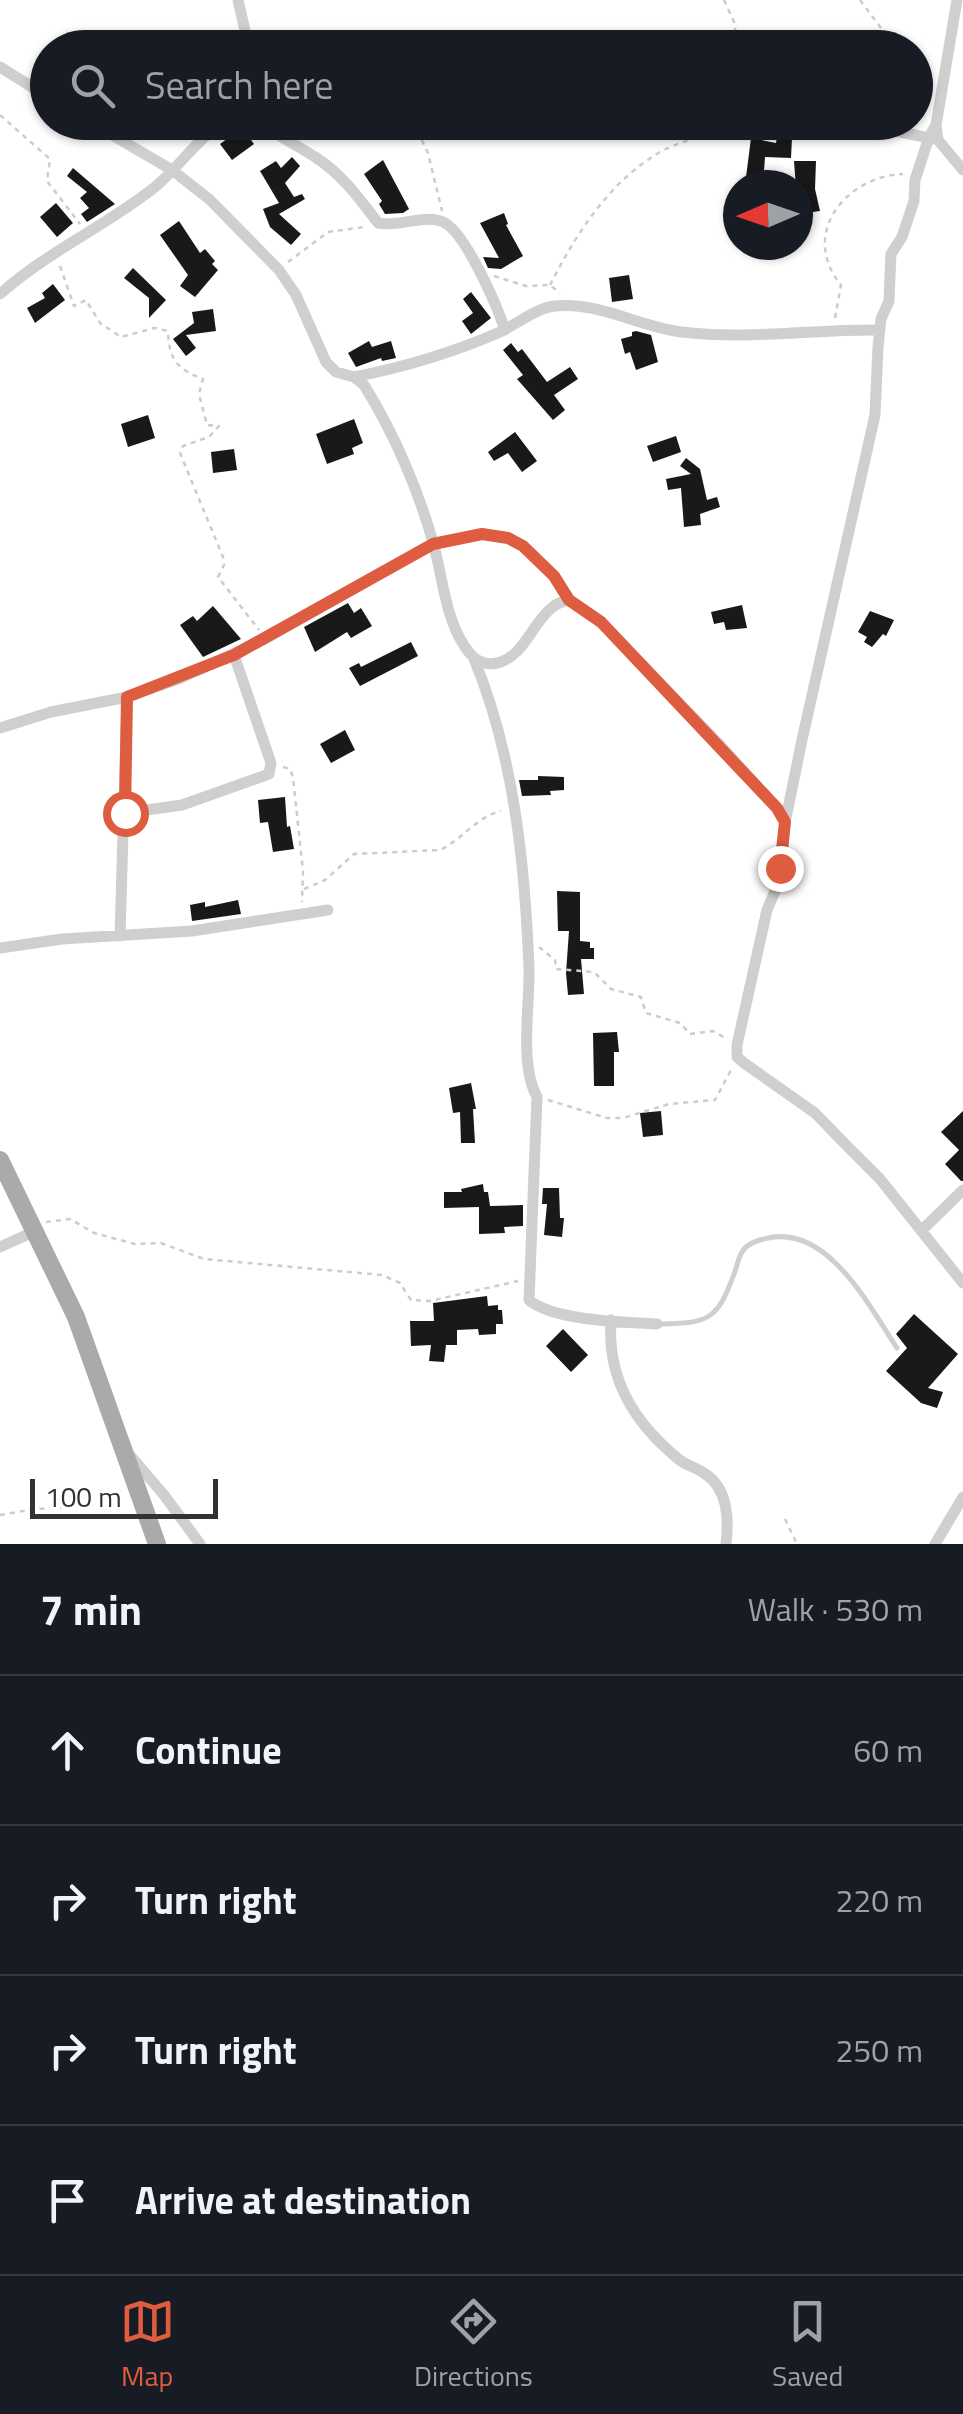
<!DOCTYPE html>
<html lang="en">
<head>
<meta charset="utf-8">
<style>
	body { margin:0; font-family:"Titillium Web",sans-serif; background:#242831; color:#f1f3f6 }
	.compass { position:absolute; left:723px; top:170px; width:90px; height:90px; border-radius:50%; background:#171b24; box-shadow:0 2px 8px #0004; rotate:268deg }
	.scale { position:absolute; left:30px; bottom:25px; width:188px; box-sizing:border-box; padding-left:10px; border:5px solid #323232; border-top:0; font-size:28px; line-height:35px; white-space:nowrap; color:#323232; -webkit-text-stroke:8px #fff; paint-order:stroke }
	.stop { position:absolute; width:30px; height:30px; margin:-22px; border:8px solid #de5c3f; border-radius:50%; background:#fff }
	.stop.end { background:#de5c3f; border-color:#fff; box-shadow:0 2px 10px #0008 }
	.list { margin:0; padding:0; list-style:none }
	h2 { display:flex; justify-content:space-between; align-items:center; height:130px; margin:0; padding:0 40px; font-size:42px }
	h2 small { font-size:32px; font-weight:400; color:#9ea1a6 }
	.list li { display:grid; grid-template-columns:65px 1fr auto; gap:30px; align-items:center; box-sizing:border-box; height:150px; padding:0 40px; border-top:2px solid #363941 }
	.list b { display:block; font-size:38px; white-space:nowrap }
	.list em { font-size:32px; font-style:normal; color:#9ea1a6 }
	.icon { flex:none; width:55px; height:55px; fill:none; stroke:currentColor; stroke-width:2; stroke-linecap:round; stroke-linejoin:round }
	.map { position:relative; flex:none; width:963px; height:1544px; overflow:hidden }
	.search { position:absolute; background:#171b24; box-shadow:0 2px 8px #0004; left:30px; right:30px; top:30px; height:110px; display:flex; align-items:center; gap:25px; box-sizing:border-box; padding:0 35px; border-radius:55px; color:#9ea1a6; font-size:38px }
	.sheet { height:730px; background:#171b24 }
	nav { display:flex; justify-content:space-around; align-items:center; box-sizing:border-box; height:140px; border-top:2px solid #363941; background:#171b24; font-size:28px; color:#9ea1a6 }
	nav a { display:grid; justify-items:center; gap:5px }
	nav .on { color:#de5c3f }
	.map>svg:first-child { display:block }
	.building { fill:#191919 }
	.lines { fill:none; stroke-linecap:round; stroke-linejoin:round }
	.path { stroke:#ccc; stroke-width:2.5; stroke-dasharray:5 5; stroke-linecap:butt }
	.lane { stroke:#cfcfcf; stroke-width:5 }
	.street { stroke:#cfcfcf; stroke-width:11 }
	.primary { stroke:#aaa; stroke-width:18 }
	.route { stroke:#de5c3f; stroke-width:12 }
</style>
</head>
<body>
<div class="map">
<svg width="963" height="1544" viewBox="0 0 963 1544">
	<rect width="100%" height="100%" fill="#fff"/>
	<path class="building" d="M242 128 254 144 232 160 220 144Z
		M777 137 792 138 791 158 765 157 763 185H745L751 138 776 143Z
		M292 157 300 166 285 183 294 197 302 194 305 199 279 214 301 234 291 245 270 227 263 209 279 203 260 171 276 161 281 168Z
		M383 160 409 209 403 213 385 214 379 204 382 201 364 174Z
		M794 161H816L815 189 820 211 798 214Z
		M73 168 115 204 87 222 81 214 89 208 80 198 87 192 67 176Z
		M56 203 73 223 57 237 40 217Z
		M504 213 508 224 506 225 523 256 501 269 488 268 483 257 499 258 480 223Z
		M179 221 200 253 205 249 215 261 212 264 218 270 195 297 180 286 188 275 160 235Z
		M133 268 166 300 149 318V298L124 278Z
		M629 275 633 299 612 302 609 278Z
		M53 284 65 300 35 323 27 308 45 298 42 293Z
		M471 292 491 318 471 334 462 321 473 313 463 299Z
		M213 309 216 331 186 335 196 348 186 356 173 339 194 323 192 312Z
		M636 331 651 335 658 362 636 370 630 352 625 354 621 339 632 336V332Z
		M369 341 372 347 391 341 396 358 382 361 381 358 356 367 348 353Z
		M511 343 518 352 522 349 547 382 570 367 578 379 554 395 565 410 553 420 517 379 523 375 503 350Z
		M148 415 155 438 128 447 121 424Z
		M354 419 363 443 352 448 354 454 327 464 316 434Z
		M515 432 537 461 522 472 508 453 494 461 488 452Z
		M676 436 681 452 653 462 647 446Z
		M234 449 237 470 213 473 211 452Z
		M686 458 700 469 707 500 717 497 720 507 700 514 701 525 684 527 681 488 668 490 666 479 691 474 680 466Z
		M348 603 354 613 361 608 372 626 351 638 347 632 315 652 304 627Z
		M742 605 747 628 726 630 724 622 714 624 711 612Z
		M213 606 241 639 203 657 180 625 193 616 197 621Z
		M870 611 894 620 886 636 883 634 872 647 864 642 867 637 858 632Z
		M411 642 418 656 360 686 349 668 359 663 361 667Z
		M345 730 355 750 331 763 320 744Z
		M538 776 564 777V790L550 791 551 795 522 796 519 780H538Z
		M285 797 287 827 290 826 294 849 273 852 268 822 260 823 258 800Z
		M557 891 580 892V941L590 942V948H594V959H581L584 994 568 995 566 973 569 931H558Z
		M238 900 241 914 192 921 190 905 205 902V907Z
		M617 1032 619 1052H614V1086H594L593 1033Z
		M471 1083 476 1109H473L475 1143H461L460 1112 453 1113 449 1088Z
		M661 1111 663 1135 643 1137 640 1113Z
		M963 1111V1181H961L945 1164 959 1150 941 1132Z
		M483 1184 484 1192H488L490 1206 523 1205V1226L504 1227 505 1233 479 1234V1207L444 1208V1192H462L461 1189Z
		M543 1188H559L560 1218H564L562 1237 544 1235 547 1204H542Z
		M487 1296 488 1306 498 1305V1310H502L503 1324H496V1334L479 1335 478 1329 457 1330V1345H446L444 1362 429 1361 431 1345 411 1346 410 1321H434L433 1303Z
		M914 1314 958 1354 928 1388 943 1392 937 1408 921 1403 886 1371 907 1348 896 1334Z
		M563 1329 588 1355 571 1372 546 1346Z"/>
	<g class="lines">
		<path class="path" d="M724 0 734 22 738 48
			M860 0 896 48
			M916 77 927 93
			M0 115 50 159 47 181 80 224
			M413 122 428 153 442 211
			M288 262 328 232 364 227
			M60 266 74 306 86 300 100 323 121 337 154 328 168 331C169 360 177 369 203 379L199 394 207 425 219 426 209 437 183 446 180 453 223 557 224 565 218 577 259 630
			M494 276 526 286 550 285 560 293
			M550 285C576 234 609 182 660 152 682 140 709 136 733 122
			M835 318 841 285C799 234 846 176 903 174
			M445 543C461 540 478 532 494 534 524 537 548 567 563 590
			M283 767 290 769 293 777 303 871 302 902
			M304 889 325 880 354 854 440 850C463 839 476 817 501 811
			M539 947 555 960 556 969 594 972 611 989 641 997 646 1013 680 1023 690 1034 713 1031 727 1039
			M548 1100 607 1118H623L669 1104 715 1100 731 1070
			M46 1222 70 1219 94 1233 135 1244 161 1243 204 1259 382 1275 400 1283 411 1300 430 1301 518 1281
			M0 1515 35 1509 88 1507 123 1489
			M785 1519 797 1544"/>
		<path class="lane" d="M660 1324C708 1323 717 1321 734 1274 737 1267 738 1258 742 1252 747 1243 759 1240 768 1238 828 1225 869 1306 897 1348"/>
		<path class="street" d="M238 0 249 48
			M957 0 936 125 938 140 963 170
			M0 67 48 97
			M90 122 172 170 209 199 279 270 296 295 326 362 336 372 354 377 364 385C394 433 419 491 434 546 443 579 445 617 465 647 473 659 482 666 497 663 530 656 535 605 569 600L601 622 718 743 777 808 785 823
			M259 122C277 136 297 145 315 157 342 174 359 198 378 223 398 227 421 215 441 221 464 228 497 306 505 330
			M852 122 934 139
			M936 125 929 137 915 180 914 201 902 237 891 254 889 301 881 319 878 347 875 415 802 740 785 823 780 879 767 910 737 1045V1057L744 1063 815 1113 847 1146 880 1179 963 1283
			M0 294C47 252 106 226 155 187 180 166 196 140 224 122
			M354 377C405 367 452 353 500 332 517 324 536 308 555 306 597 301 640 327 682 332 748 340 814 329 880 330
			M474 659C514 755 525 865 529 968 530 1005 519 1065 537 1097L529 1300C554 1321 624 1322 657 1324
			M0 728 51 712 127 697 181 678 265 639 433 544
			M125 813 182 805 269 774 271 763 234 655
			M120 936 127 697
			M0 948 62 939 192 931 328 910
			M921 1231 963 1190
			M0 1247 33 1232
			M611 1320C607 1378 633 1421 676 1457 684 1465 695 1467 704 1473 728 1488 729 1518 726 1544
			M128 1453 164 1495 200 1544
			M935 1544 963 1497"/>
		<path class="primary" d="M0 1160 76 1317 157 1544"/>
	</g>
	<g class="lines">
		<path class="route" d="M125 813 127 697 234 655 433 544 482 534 508 538 523 546 554 576 569 600 601 622 777 808 785 822 780 868"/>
	</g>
</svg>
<svg class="compass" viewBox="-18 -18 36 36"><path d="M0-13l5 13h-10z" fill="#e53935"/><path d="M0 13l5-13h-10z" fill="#9ea1a6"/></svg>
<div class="scale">100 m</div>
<div class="stop" style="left:125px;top:813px"></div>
<div class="stop end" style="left:780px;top:868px"></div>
<div class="search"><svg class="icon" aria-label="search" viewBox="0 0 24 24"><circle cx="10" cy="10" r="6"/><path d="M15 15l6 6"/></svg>Search here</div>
</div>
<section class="sheet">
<h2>7 min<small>Walk · 530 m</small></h2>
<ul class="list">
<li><svg class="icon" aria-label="ahead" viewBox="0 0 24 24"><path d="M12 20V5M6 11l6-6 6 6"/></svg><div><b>Continue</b></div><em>60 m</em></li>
<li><svg class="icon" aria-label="right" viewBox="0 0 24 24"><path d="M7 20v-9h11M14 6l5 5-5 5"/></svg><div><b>Turn right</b></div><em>220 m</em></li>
<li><svg class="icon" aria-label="right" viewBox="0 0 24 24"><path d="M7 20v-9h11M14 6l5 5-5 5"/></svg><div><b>Turn right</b></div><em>250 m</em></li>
<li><svg class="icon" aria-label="arrive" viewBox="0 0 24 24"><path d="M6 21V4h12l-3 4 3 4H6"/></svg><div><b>Arrive at destination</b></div></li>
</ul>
</section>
<nav>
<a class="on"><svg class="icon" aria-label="map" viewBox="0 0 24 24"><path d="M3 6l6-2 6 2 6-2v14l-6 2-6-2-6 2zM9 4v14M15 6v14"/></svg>Map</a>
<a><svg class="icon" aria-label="directions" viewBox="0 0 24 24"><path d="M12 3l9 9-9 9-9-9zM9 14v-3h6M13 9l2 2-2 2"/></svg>Directions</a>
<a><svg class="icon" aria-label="saved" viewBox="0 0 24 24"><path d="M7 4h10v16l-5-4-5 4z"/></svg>Saved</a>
</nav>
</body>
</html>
